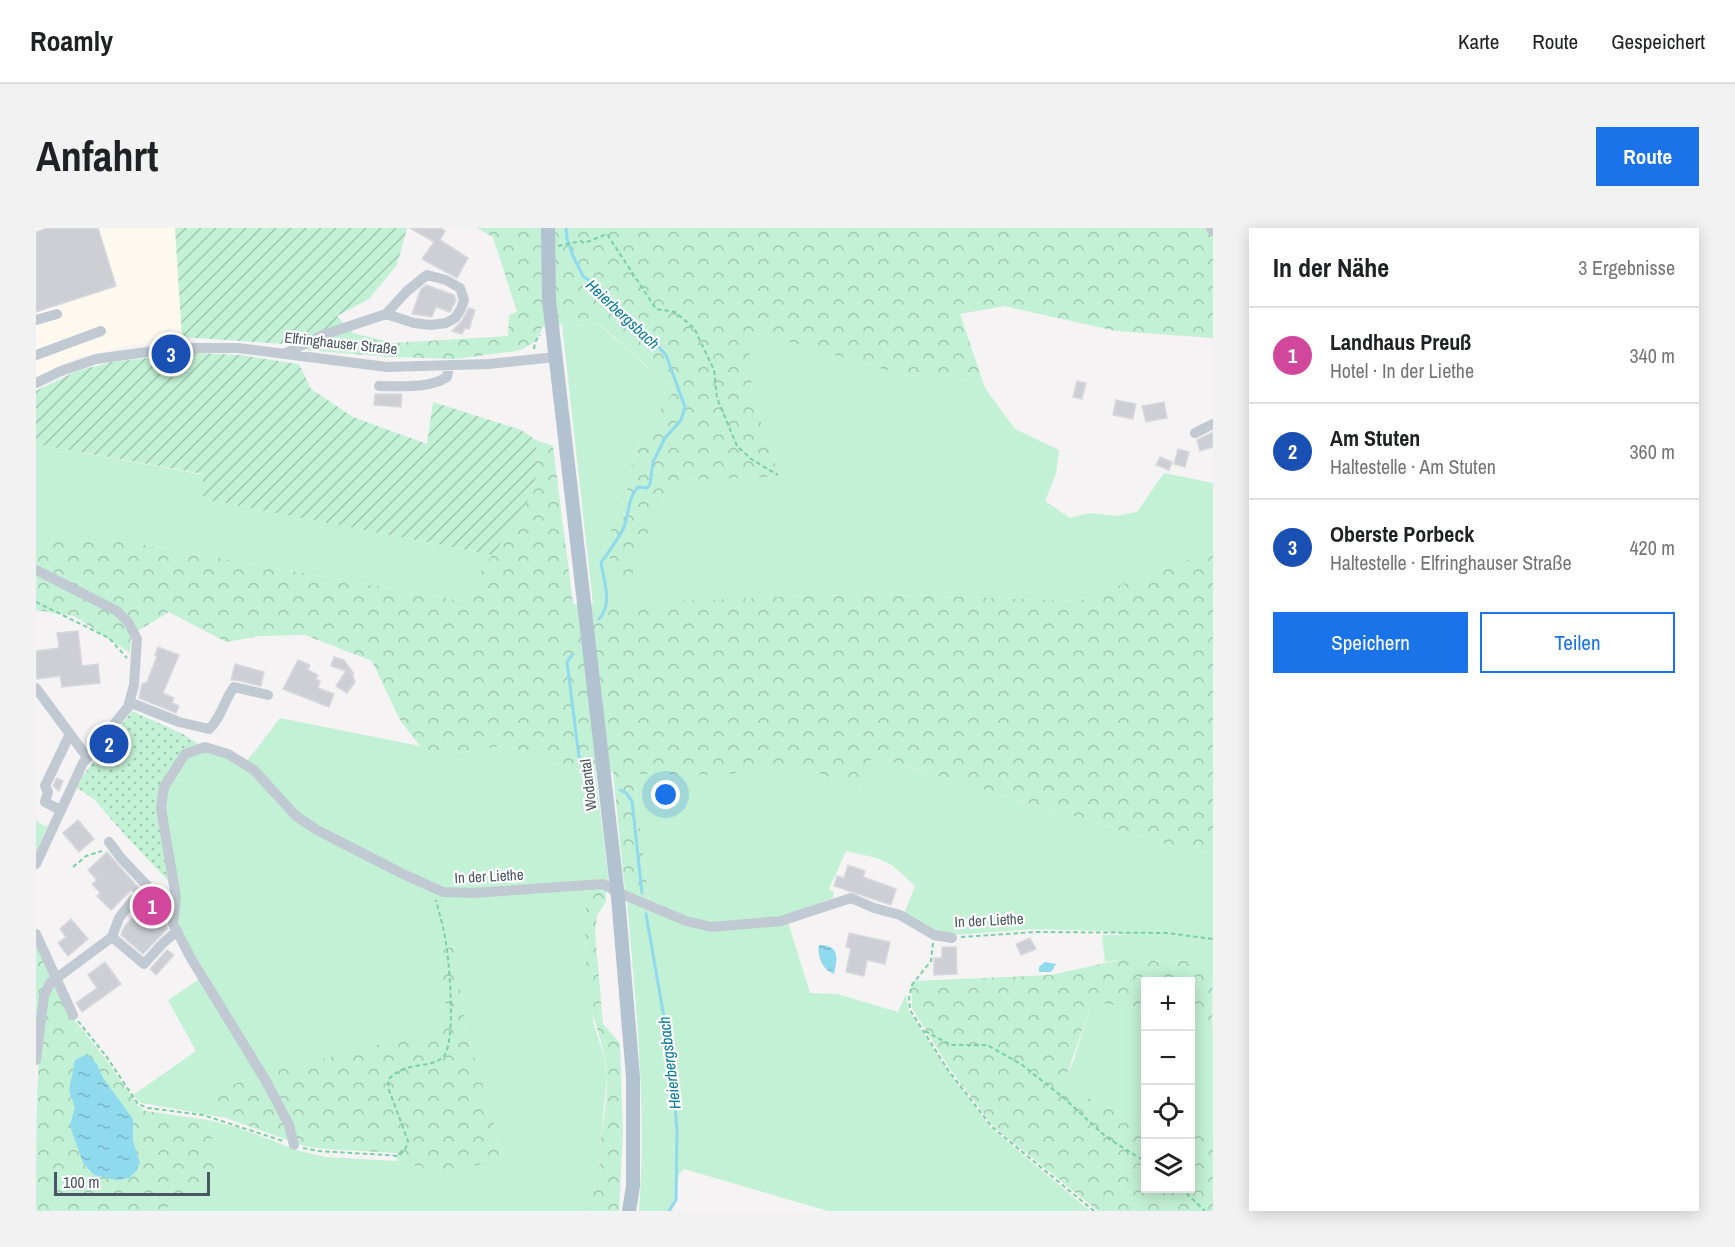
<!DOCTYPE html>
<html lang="de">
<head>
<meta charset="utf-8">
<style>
	body { margin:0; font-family:"Archivo Narrow",sans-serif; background:#f2f2f2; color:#202124 }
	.controls { position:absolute; right:18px; bottom:18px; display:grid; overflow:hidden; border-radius:0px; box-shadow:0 3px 15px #0003 }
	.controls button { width:54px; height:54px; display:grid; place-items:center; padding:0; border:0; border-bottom:2px solid #e0e0e0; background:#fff; color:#202124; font:30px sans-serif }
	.scale { position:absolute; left:18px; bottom:15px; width:156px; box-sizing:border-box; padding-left:6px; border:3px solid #4a5661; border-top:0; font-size:16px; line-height:21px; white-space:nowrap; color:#4a5661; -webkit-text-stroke:4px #fff; paint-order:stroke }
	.you { position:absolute; left:630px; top:567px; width:21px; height:21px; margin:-15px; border:4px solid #fff; border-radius:50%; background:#1a73e8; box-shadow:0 0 0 9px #1a73e833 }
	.badge { display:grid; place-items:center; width:39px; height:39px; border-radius:50%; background:#1a73e8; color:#fff; font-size:20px; font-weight:700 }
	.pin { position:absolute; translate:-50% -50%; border:3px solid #fff; box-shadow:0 2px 6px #0006 }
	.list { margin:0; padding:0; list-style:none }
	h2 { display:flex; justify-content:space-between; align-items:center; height:78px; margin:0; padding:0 24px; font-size:26px }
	h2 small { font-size:20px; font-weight:400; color:#757577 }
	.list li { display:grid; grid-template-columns:39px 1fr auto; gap:18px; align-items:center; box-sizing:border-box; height:96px; padding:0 24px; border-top:2px solid #e0e0e0 }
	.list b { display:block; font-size:22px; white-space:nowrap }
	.list p { margin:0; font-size:20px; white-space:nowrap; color:#757577 }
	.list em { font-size:20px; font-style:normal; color:#757577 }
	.actions { display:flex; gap:12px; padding:18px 24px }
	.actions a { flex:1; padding:14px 0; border:2px solid #1a73e8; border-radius:0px; text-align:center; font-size:21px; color:#1a73e8 }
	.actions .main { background:#1a73e8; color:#fff }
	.icon { flex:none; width:33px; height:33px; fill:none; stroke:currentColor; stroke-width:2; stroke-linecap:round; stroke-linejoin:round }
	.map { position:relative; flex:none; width:1177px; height:983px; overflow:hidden; border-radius:0px }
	header { display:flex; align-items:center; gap:36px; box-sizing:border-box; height:84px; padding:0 30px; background:#fff; border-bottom:2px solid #e0e0e0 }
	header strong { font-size:28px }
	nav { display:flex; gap:33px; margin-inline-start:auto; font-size:21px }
	.intro { display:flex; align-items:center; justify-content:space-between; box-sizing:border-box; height:144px; padding:0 36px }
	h1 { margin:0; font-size:42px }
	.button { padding:15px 27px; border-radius:0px; background:#1a73e8; color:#fff; font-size:21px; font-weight:700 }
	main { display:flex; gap:36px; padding:0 36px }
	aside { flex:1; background:#fff; border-radius:0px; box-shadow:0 3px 15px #0003 }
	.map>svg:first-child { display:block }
	.commercial { fill:#fdf9ef }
	.grass { fill:#c3f1d5 }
	.forest { fill:url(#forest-crowns) }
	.park { fill:url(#park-dots) }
	.garden { fill:url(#garden-furrows) }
	.water { fill:url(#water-ripples) }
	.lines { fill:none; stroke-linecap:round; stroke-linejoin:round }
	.stream { stroke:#90daee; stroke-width:3 }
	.building { fill:#cdcfd5; stroke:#d7d9de; stroke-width:1.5 }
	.path { stroke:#7ad0a6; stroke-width:2; stroke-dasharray:4.5 3; stroke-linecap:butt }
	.minor { stroke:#c1cad2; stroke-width:10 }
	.major { stroke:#b3c2d1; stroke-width:14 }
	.labels { text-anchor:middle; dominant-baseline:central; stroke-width:4.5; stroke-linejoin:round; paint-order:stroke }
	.street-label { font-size:15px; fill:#4a5661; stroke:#fff }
	.water-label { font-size:16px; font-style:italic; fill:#0c7c9b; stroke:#fff }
</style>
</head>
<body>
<header>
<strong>Roamly</strong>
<nav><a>Karte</a><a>Route</a><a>Gespeichert</a></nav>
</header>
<div class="intro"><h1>Anfahrt</h1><a class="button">Route</a></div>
<main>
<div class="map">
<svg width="1177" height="983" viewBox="0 0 1177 983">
	<defs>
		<pattern id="forest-crowns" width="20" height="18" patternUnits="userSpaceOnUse" patternTransform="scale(1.5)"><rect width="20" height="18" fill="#c3f1d5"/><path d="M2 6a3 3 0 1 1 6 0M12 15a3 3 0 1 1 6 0" fill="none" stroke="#a0c6b0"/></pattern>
		<pattern id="park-dots" width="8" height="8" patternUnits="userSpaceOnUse" patternTransform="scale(1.5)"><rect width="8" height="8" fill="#c3f1d5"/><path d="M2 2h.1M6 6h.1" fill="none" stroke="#a0c6b0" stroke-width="1.8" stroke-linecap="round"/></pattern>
		<pattern id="garden-furrows" width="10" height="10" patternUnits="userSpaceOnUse" patternTransform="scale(1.5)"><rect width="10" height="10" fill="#c3f1d5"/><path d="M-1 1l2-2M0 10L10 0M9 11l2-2" fill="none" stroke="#a0c6b0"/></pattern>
		<pattern id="water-ripples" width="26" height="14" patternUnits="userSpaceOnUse" patternTransform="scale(1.5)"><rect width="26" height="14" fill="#90daee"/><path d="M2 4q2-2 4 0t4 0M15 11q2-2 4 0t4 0" fill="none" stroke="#78b4c4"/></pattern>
	</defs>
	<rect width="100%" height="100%" fill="#f5f3f3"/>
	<path class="commercial" d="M0 0H139L146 109 85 119 36 132 0 149Z"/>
	<path class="grass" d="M526 96 564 97 638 163 602 213 590 268 574 305 593 355 633 252 744 249 716 166 711 101 864 146 947 154 949 160 979 201 1023 222 1020 246 1009 273 1034 290 1054 285 1080 288 1101 284 1128 245 1177 255V322L1042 373 840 366 557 376Z
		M0 216 168 247 167 271 457 327 426 373 58 308H0Z
		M244 490 384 518 397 526 410 527 472 517 516 535 559 541 573 655 427 663 394 657 262 586 211 533Z
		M172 522 215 543 244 575 392 661H550L549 718 558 797 568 828 571 849 563 930 565 942 551 983H124L135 977 166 967 175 905 172 892 203 900 264 923 290 929 361 933 399 943 468 930 430 800 418 717 404 724 413 799 230 847 140 695 130 601 129 561 152 529Z
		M835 528 1132 617 1177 625V746L1155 733 1091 730 1069 734 1066 707H1093L1068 703 998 701 916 707 898 704 868 686 879 658 856 637 841 630 810 623 793 661 798 664 797 670 735 693 674 695 652 692 613 673 597 546 683 547 766 539 828 562Z
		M0 593 9 598 12 597 0 624Z
		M591 674 617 681 651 696 752 694 774 765 801 766 862 784 875 754 870 766 873 783 911 842 955 900 1054 983H792L648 941 643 946 636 983H603C611 880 600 777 591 674Z
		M165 750 224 848 212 851 176 867 190 890 112 876 105 875 97 867 160 823 132 772Z
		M1056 774 1109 781V895L1053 870 1029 852 1037 834Z
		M1154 793 1176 801 1177 796V910L1155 905Z"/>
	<path class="forest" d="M441 0H1177V110L1080 103 968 78 924 86 947 154 864 146 712 102 716 166 744 249 633 252 593 355 574 338V305L590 268 602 213 638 163 565 97 526 96 506 99C503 113 493 119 480 123L419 131 353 129 271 122 272 117 313 101 317 105 358 115 472 108 473 87 481 84 457 9Z
		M500 212 517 218 537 376 840 366 1042 373 1177 322V625L1132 617 836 528 828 562 766 539 683 547 597 546 613 673 589 663 577 544 516 535 472 517 410 527 397 526 384 518 364 492 336 433 269 407 224 408 190 414 133 384 95 407 94 425 38 388 0 382V308H58L426 373 495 268 502 241Z
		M570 660V674L561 687 559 704 567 796 584 815 587 906 583 983H551L565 942 563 930C565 904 572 874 571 848 570 820 557 794 553 767 548 732 549 696 550 661Z
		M0 710 16 747 0 807Z
		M418 717 430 800 468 930 427 941 399 943 361 933V925L288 921 268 918 190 890 175 867 212 850 412 799 404 724Z
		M1091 730 1155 733 1177 746 1176 801 1155 793 1154 754H1110L1109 781 1056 774 1029 852 1053 870 1109 895 1110 960H1154L1155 905 1177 910V983H1062L957 898 914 841 876 780 875 754 877 753 1015 747Z
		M17 756 35 788 68 829 102 878 110 883 172 892C176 913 188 954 164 968 152 975 137 975 124 983H0C0 930 0 877 3 824 5 801 6 776 17 756Z"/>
	<path class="park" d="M96 483 147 506 165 518 126 557 135 656 88 606 58 571 41 560 47 548Z"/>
	<path class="garden" d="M139 0H371L361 37 333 71 301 88 308 96 249 116 146 109Z
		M159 125 204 127 263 136 275 161 317 189 391 216 397 174 485 202 500 212 502 241 495 268 457 327 167 271V246L0 216V163L41 143 75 134Z"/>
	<path class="water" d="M783 717C805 717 801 731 798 746 786 742 781 728 783 717Z
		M1009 734 1020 736 1015 744H1003V739Z
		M51 826 61 836 67 850 97 891V913L104 935 100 943 93 950 81 952 58 947 47 935 34 898 39 879 33 863 39 832Z"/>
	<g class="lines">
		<path class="stream" d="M530 0 531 11 537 28 547 48 569 64 592 92 608 103 630 127 649 179 645 192 629 210 617 234 614 256 611 260 602 259C592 269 593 286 588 299 582 312 573 323 565 335 568 353 577 376 563 391
			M537 426 531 434 543 529 549 535
			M584 562 590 565 596 573 606 665
			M610 686 630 801 637 850 641 903 640 972 633 983"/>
	</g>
	<path class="building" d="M11 0H62L80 58 0 84V4Z
		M374 0H405L409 3 404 12 432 30 421 50 386 31 398 14Z
		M390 57 418 67 420 72 414 84 400 79 396 89 376 86 385 61Z
		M433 80 439 82 433 101 429 100 426 106 416 103 425 94Z
		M1041 153 1050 155 1046 171 1037 169Z
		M339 166H366L365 179 338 177Z
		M1080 172 1100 176 1097 191 1077 187Z
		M1128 174 1131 190 1110 194 1106 178Z
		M1177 204V219L1164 223 1161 212Z
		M1142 221 1153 224 1149 239 1138 236Z
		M1124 229 1136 234 1133 242 1120 237Z
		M42 403 46 438 62 436 64 455 26 459 24 448 0 451V423L23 420 21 405Z
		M122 419 143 427 127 465 138 470 136 475 143 478 140 485 103 470 106 456 111 454 121 428 119 427Z
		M298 429 308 432 318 446 316 445 319 454 311 465 300 458 310 443 295 438Z
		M262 432 274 437 272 442 282 447 280 451 284 453 282 460 298 466 293 479 247 461Z
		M199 436 228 444 225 458 200 452H195Z
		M21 550 27 553 23 563 17 558Z
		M42 592 58 611 43 624 27 605Z
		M71 624 130 691 131 701 107 726 85 707 88 699 108 677 104 669 95 662 75 682 61 668 64 665 56 656 61 652 52 642Z
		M812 637 829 643 827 649 860 661 855 677 798 658 801 648 808 650Z
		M35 691 52 711 32 728 22 715 30 709 24 701Z
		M813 705 854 714 849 736 831 732 828 748 810 744 815 720 810 719Z
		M994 710 1000 721 985 727 980 716Z
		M906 719H920L921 746 898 747V730H906Z
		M131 722 138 727 120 747 114 741Z
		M69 734 85 756 46 784 40 775 61 760 52 747Z"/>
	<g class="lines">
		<path class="path" d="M522 18 545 13 548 15 571 6 620 81 639 84 658 100 678 142 681 170 701 218 715 231 742 247
			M498 121 499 114 504 107
			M0 374 73 410 91 430
			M37 639 50 628 66 623
			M925 709 999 704 1131 705 1177 711
			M897 715 895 733 876 757 873 769 874 782 912 842 956 899 1058 983
			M42 793 70 828 102 876 112 880 167 887 247 913
			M889 803 915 817H951L985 836 1029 871 1070 909 1110 934
			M267 920 282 923 350 927 362 928 369 922 372 913 353 862 352 852C370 832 392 842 407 829 421 815 413 729 409 709 407 697 403 685 400 672
			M1145 960 1169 983"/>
		<path class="minor" d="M1175 0 1177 3
			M0 92 21 86
			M248 126 287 107 350 86 378 95 395 97 410 95 419 90 425 81 428 72 424 60 410 52 391 47 371 63 350 86
			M0 127 65 103
			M0 155 25 143 60 131 140 120H202L351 139 453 136 519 129
			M343 158C364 158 392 161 411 149L413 138
			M1159 205 1177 196
			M0 342 81 383 92 394 101 411 98 457 92 479 47 535 0 636
			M0 460 51 529
			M93 474 143 494 173 501C186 489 188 472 198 459L232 467
			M24 582 9 574 12 564 9 558 32 510 35 507
			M73 614 85 630 138 686
			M0 706 37 787
			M76 709 83 690 97 672
			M0 832 8 768 14 755 76 709 108 736 127 715 141 703
			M258 917 253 897 230 853 156 732 137 696 140 669 125 580 128 559 149 526 169 519 192 526 218 542 260 588 281 602 367 646 407 664 436 665 567 656 581 664 650 693 675 699 745 693 815 670 838 680 864 687 898 707 916 710"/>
		<path class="major" d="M512 0 513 72 582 669 597 849V958L593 983"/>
	</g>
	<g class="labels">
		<g class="street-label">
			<text transform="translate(305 115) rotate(6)">Elfringhauser Straße</text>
			<text transform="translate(552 557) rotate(-97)">Wodantal</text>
			<text transform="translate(453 648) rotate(-3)">In der Liethe</text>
			<text transform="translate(953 692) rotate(-3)">In der Liethe</text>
		</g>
		<g class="water-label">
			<text transform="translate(587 86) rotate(43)">Heierbergsbach</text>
			<text transform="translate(633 835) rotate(-97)">Heierbergsbach</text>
		</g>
	</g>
</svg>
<div class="controls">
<button>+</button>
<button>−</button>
<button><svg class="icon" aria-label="locate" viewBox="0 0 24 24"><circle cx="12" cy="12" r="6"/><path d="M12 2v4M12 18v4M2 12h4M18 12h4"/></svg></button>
<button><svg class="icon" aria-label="layers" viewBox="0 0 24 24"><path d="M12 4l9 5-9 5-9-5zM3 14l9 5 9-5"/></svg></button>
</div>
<div class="scale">100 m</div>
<div class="you"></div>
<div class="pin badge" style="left:116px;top:678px;background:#d1479c">1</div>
<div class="pin badge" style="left:73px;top:516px;background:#1a4fb4">2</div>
<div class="pin badge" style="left:135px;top:126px;background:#1a4fb4">3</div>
</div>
<aside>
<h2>In der Nähe<small>3 Ergebnisse</small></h2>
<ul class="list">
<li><span class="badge" style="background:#d1479c">1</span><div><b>Landhaus Preuß</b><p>Hotel · In der Liethe</p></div><em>340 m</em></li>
<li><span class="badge" style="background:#1a4fb4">2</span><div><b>Am Stuten</b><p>Haltestelle · Am Stuten</p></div><em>360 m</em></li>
<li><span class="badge" style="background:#1a4fb4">3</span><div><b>Oberste Porbeck</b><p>Haltestelle · Elfringhauser Straße</p></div><em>420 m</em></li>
</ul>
<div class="actions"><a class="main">Speichern</a><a>Teilen</a></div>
</aside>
</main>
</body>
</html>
